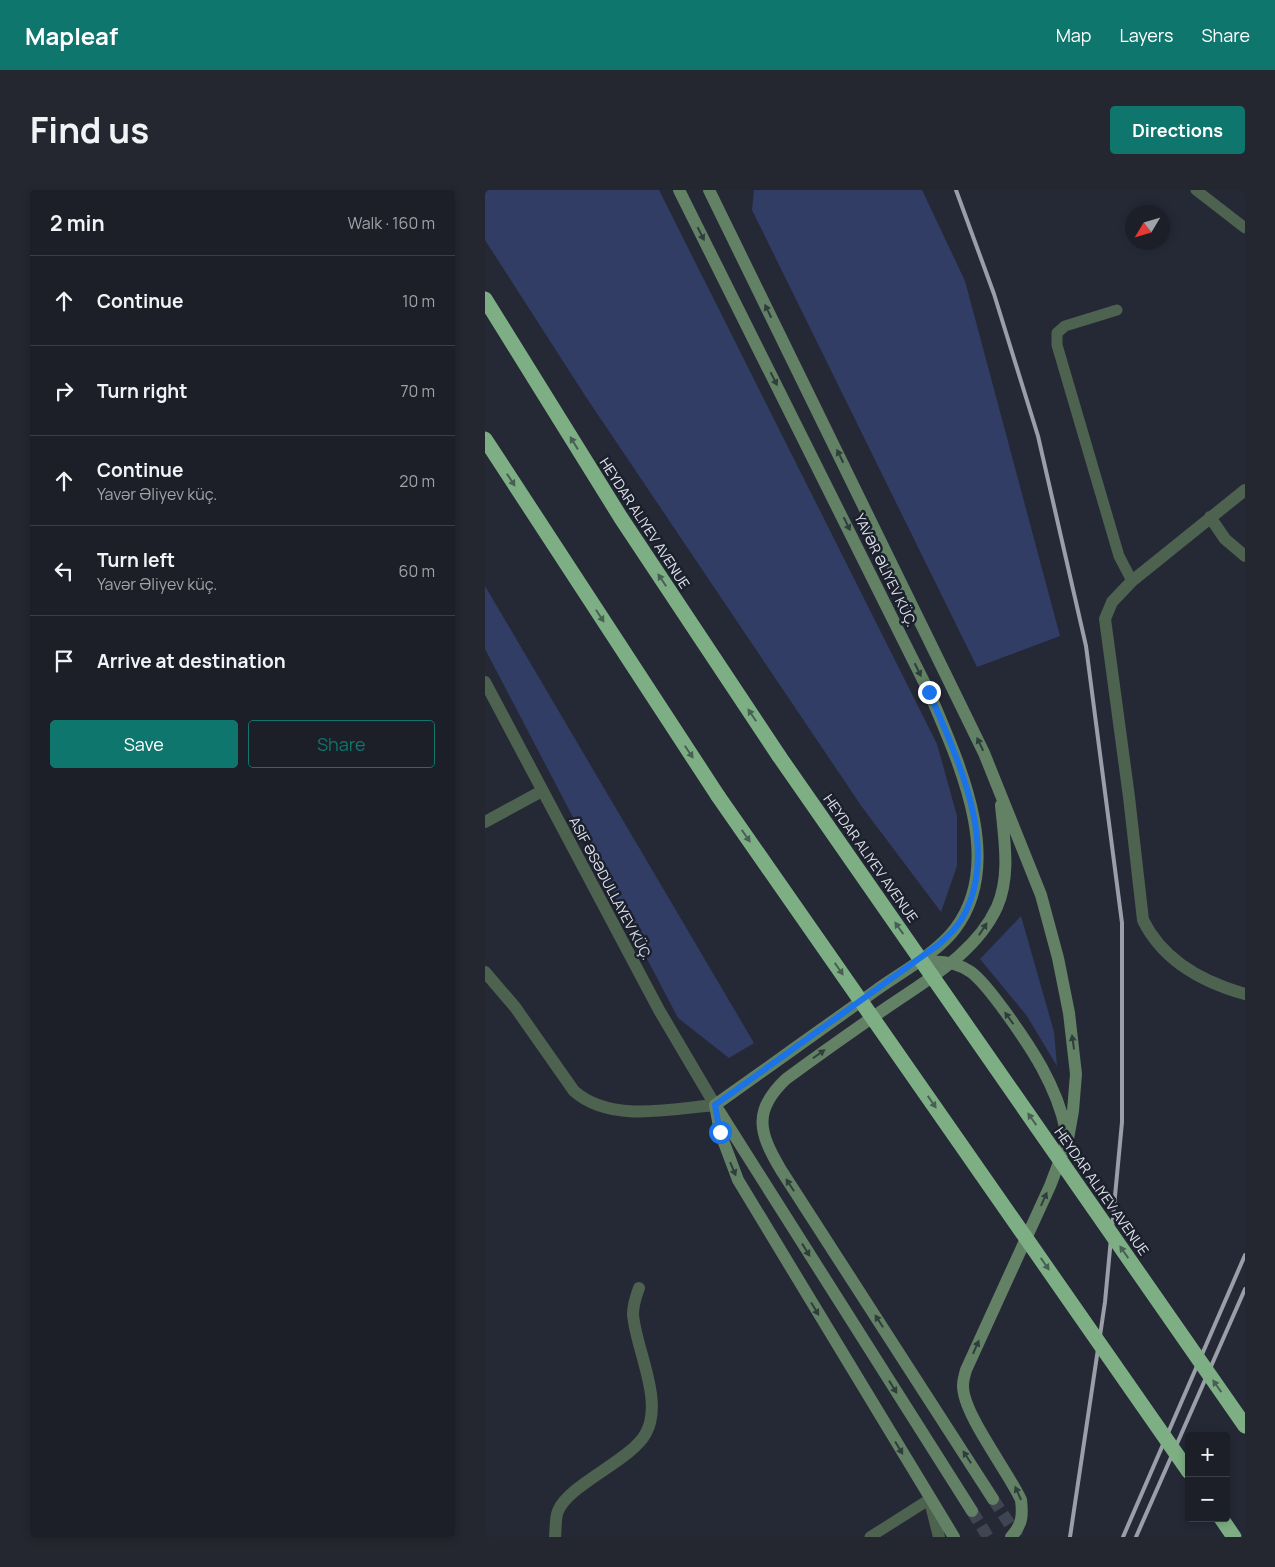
<!DOCTYPE html>
<html lang="en">
<head>
<meta charset="utf-8">
<style>
	body { margin:0; font-family:Manrope,sans-serif; background:#252730; color:#f1f3f6 }
	.controls { position:absolute; right:15px; bottom:15px; display:grid; overflow:hidden; border-radius:5px; box-shadow:0 2px 8px #0003 }
	.controls button { width:45px; height:45px; display:grid; place-items:center; padding:0; border:0; border-bottom:1px solid #3a3d45; background:#1c1f28; color:#f1f3f6; font:25px sans-serif }
	.compass { position:absolute; left:640px; top:15px; width:45px; height:45px; border-radius:50%; background:#1c1f28; box-shadow:0 2px 8px #0003; rotate:232deg }
	.stop { position:absolute; width:15px; height:15px; margin:-11px; border:4px solid #1a73e8; border-radius:50%; background:#fff }
	.stop.end { background:#1a73e8; border-color:#fff; box-shadow:0 1px 5px #0008 }
	.list { margin:0; padding:0; list-style:none }
	h2 { display:flex; justify-content:space-between; align-items:center; height:65px; margin:0; padding:0 20px; font-size:21px }
	h2 small { font-size:16px; font-weight:400; color:#a0a2a8 }
	.list li { display:grid; grid-template-columns:32px 1fr auto; gap:15px; align-items:center; box-sizing:border-box; height:90px; padding:0 20px; border-top:1px solid #3a3d45 }
	.list b { display:block; font-size:19px; white-space:nowrap }
	.list p { margin:0; font-size:16px; white-space:nowrap; color:#a0a2a8 }
	.list em { font-size:16px; font-style:normal; color:#a0a2a8 }
	.actions { display:flex; gap:10px; padding:15px 20px }
	.actions a { flex:1; padding:11px 0; border:1px solid #0f766e; border-radius:5px; text-align:center; font-size:18px; color:#0f766e }
	.actions .main { background:#0f766e; color:#fff }
	.icon { flex:none; width:28px; height:28px; fill:none; stroke:currentColor; stroke-width:2; stroke-linecap:round; stroke-linejoin:round }
	.map { position:relative; flex:none; width:760px; height:1347px; overflow:hidden; border-radius:5px }
	header { display:flex; align-items:center; gap:30px; box-sizing:border-box; height:70px; padding:0 25px; background:#0f766e; color:#fff }
	header strong { font-size:24px }
	nav { display:flex; gap:28px; margin-inline-start:auto; font-size:18px }
	.intro { display:flex; align-items:center; justify-content:space-between; box-sizing:border-box; height:120px; padding:0 30px }
	h1 { margin:0; font-size:35px }
	.button { padding:12px 22px; border-radius:5px; background:#0f766e; color:#fff; font-size:18px; font-weight:700 }
	main { display:flex; gap:30px; padding:0 30px }
	aside { flex:1; background:#1c1f28; border-radius:5px; box-shadow:0 2px 8px #0003 }
	.map>svg:first-child { display:block }
	.green { fill:#313d65 }
	.lines { fill:none; stroke-linecap:round; stroke-linejoin:round }
	.secondary-tunnel { stroke:#414551; stroke-width:12; stroke-dasharray:12 6; stroke-linecap:butt }
	.service { stroke:#4e6250; stroke-width:11 }
	.minor { stroke:#4e6250; stroke-width:12 }
	.tertiary { stroke:#4e6250; stroke-width:12 }
	.secondary { stroke:#628165; stroke-width:12 }
	.motorway { stroke:#7eaf84; stroke-width:15 }
	.rail { stroke:#9a9ea8; stroke-width:4 }
	.motorway-bridge { stroke:#7eaf84; stroke-width:15 }
	.oneway { fill:#303d3d }
	.oneway2 { fill:#486054 }
	.route { stroke:#1a73e8; stroke-width:6 }
	.labels { text-anchor:middle; dominant-baseline:central; stroke-width:5; stroke-linejoin:round; paint-order:stroke }
	.street-label { font-size:14px; fill:#dee2ea; stroke:#1b202c }
</style>
</head>
<body>
<header>
<strong>Mapleaf</strong>
<nav><a>Map</a><a>Layers</a><a>Share</a></nav>
</header>
<div class="intro"><h1>Find us</h1><a class="button">Directions</a></div>
<main>
<aside>
<h2>2 min<small>Walk · 160 m</small></h2>
<ul class="list">
<li><svg class="icon" aria-label="ahead" viewBox="0 0 24 24"><path d="M12 20V5M6 11l6-6 6 6"/></svg><div><b>Continue</b></div><em>10 m</em></li>
<li><svg class="icon" aria-label="right" viewBox="0 0 24 24"><path d="M7 20v-9h11M14 6l5 5-5 5"/></svg><div><b>Turn right</b></div><em>70 m</em></li>
<li><svg class="icon" aria-label="ahead" viewBox="0 0 24 24"><path d="M12 20V5M6 11l6-6 6 6"/></svg><div><b>Continue</b><p>Yavər Əliyev küç.</p></div><em>20 m</em></li>
<li><svg class="icon" aria-label="left" viewBox="0 0 24 24"><path d="M17 20v-9H6M10 6l-5 5 5 5"/></svg><div><b>Turn left</b><p>Yavər Əliyev küç.</p></div><em>60 m</em></li>
<li><svg class="icon" aria-label="arrive" viewBox="0 0 24 24"><path d="M6 21V4h12l-3 4 3 4H6"/></svg><div><b>Arrive at destination</b></div></li>
</ul>
<div class="actions"><a class="main">Save</a><a>Share</a></div>
</aside>
<div class="map">
<svg width="760" height="1347" viewBox="0 0 760 1347">
	<rect width="100%" height="100%" fill="#252936"/>
	<path class="green" d="M0 0H174L452 554 472 626V676L456 722 377 617 101 207 0 50Z
		M269 0H437L480 91 575 446 492 477 267 20Z
		M0 396 269 853 244 868 193 828 0 459Z
		M536 726 569 842 572 876 542 826 495 769Z"/>
	<g class="lines">
		<path class="secondary-tunnel" d="M508 1309 533 1347
			M487 1321 503 1347"/>
		<path class="service" d="M711 0 760 38
			M632 120 580 136 572 143V155L634 366 647 391
			M385 1347 445 1309"/>
		<path class="minor" d="M760 300 647 391 627 412 620 429 644 607 658 730C678 771 717 792 760 804
			M725 327 740 349 760 366
			M0 632 57 601
			M0 782 30 817 89 901C125 933 186 919 230 915
			M445 1311 454 1347
			M70 1347C71 1339 70 1328 73 1321 84 1294 147 1270 161 1243 179 1210 150 1157 148 1124 148 1114 151 1106 154 1098"/>
		<path class="tertiary" d="M0 492 174 820 230 915"/>
		<path class="secondary" d="M194 0 444 502C472 569 522 671 470 739 452 763 415 783 390 801 337 839 283 877 230 915
			M224 0 499 563 556 705 573 768 584 823 591 884 588 921 583 949 565 996 481 1180C480 1184 478 1190 478 1195 477 1223 523 1281 536 1310 538 1326 537 1335 526 1347
			M431 773C450 770 470 771 486 782 499 792 509 807 519 820 546 857 572 896 581 941
			M230 915 235 942 253 990 469 1347
			M234 921 487 1321
			M508 1309 296 980C274 943 267 921 301 889 335 864 369 840 404 816 443 789 491 763 512 717 526 685 519 649 516 615"/>
		<path class="motorway" d="M0 109 136 328 294 566
			M0 249 233 606
			M736 1328 749 1347"/>
		<path class="rail" d="M471 0 509 104 553 246 601 456 637 733V932L620 1112 585 1347
			M638 1347 760 1065
			M651 1347 760 1099"/>
		<path class="motorway-bridge" d="M294 566 760 1236
			M233 606 704 1282"/>
	</g>
	<defs><path id="oneway-solid" d="M-6-.8H1V-3.2L6.5 0L1 3.2V.8H-6Z" transform="scale(1.25)"/></defs>
	<g class="oneway">
		<use href="#oneway-solid" transform="translate(216 44) rotate(63)"/>
		<use href="#oneway-solid" transform="translate(283 121) rotate(-116)"/>
		<use href="#oneway-solid" transform="translate(289 189) rotate(63)"/>
		<use href="#oneway-solid" transform="translate(355 266) rotate(-116)"/>
		<use href="#oneway-solid" transform="translate(362 334) rotate(64)"/>
		<use href="#oneway-solid" transform="translate(433 480) rotate(64)"/>
		<use href="#oneway-solid" transform="translate(495 554) rotate(-115)"/>
		<use href="#oneway-solid" transform="translate(498 739) rotate(-57)"/>
		<use href="#oneway-solid" transform="translate(524 828) rotate(-126)"/>
		<use href="#oneway-solid" transform="translate(588 852) rotate(-98)"/>
		<use href="#oneway-solid" transform="translate(334 864) rotate(-35)"/>
		<use href="#oneway-solid" transform="translate(248 979) rotate(67)"/>
		<use href="#oneway-solid" transform="translate(305 995) rotate(-123)"/>
		<use href="#oneway-solid" transform="translate(559 1009) rotate(-66)"/>
		<use href="#oneway-solid" transform="translate(321 1060) rotate(58)"/>
		<use href="#oneway-solid" transform="translate(330 1119) rotate(59)"/>
		<use href="#oneway-solid" transform="translate(394 1131) rotate(-123)"/>
		<use href="#oneway-solid" transform="translate(491 1157) rotate(-66)"/>
		<use href="#oneway-solid" transform="translate(408 1197) rotate(58)"/>
		<use href="#oneway-solid" transform="translate(414 1258) rotate(59)"/>
		<use href="#oneway-solid" transform="translate(482 1267) rotate(-123)"/>
		<use href="#oneway-solid" transform="translate(533 1303) rotate(-114)"/>
	</g>
	<g class="oneway2">
		<use href="#oneway-solid" transform="translate(89 253) rotate(-122)"/>
		<use href="#oneway-solid" transform="translate(26 290) rotate(57)"/>
		<use href="#oneway-solid" transform="translate(177 390) rotate(-124)"/>
		<use href="#oneway-solid" transform="translate(115 426) rotate(57)"/>
		<use href="#oneway-solid" transform="translate(267 525) rotate(-124)"/>
		<use href="#oneway-solid" transform="translate(204 562) rotate(56)"/>
		<use href="#oneway-solid" transform="translate(261 646) rotate(55)"/>
		<use href="#oneway-solid" transform="translate(414 738) rotate(-125)"/>
		<use href="#oneway-solid" transform="translate(354 779) rotate(55)"/>
		<use href="#oneway-solid" transform="translate(447 912) rotate(55)"/>
		<use href="#oneway-solid" transform="translate(547 929) rotate(-125)"/>
		<use href="#oneway-solid" transform="translate(639 1062) rotate(-125)"/>
		<use href="#oneway-solid" transform="translate(560 1074) rotate(55)"/>
		<use href="#oneway-solid" transform="translate(732 1196) rotate(-125)"/>
	</g>
	<g class="lines">
		<path class="route" d="M235 942 230 915 453 755C464 745 474 736 480 723 515 654 471 566 444 502"/>
	</g>
	<g class="labels">
		<g class="street-label">
			<text transform="translate(160 333) rotate(57)">HEYDAR ALIYEV AVENUE</text>
			<text transform="translate(401 380) rotate(64)">YAVƏR ƏLIYEV KÜÇ.</text>
			<text transform="translate(386 668) rotate(55)">HEYDAR ALIYEV AVENUE</text>
			<text transform="translate(126 698) rotate(62)">ASIF ƏSƏDULLAYEV KÜÇ.</text>
			<text transform="translate(617 1001) rotate(55)">HEYDAR ALIYEV AVENUE</text>
		</g>
	</g>
</svg>
<div class="controls">
<button>+</button>
<button>−</button>
</div>
<svg class="compass" viewBox="-18 -18 36 36"><path d="M0-13l5 13h-10z" fill="#e53935"/><path d="M0 13l5-13h-10z" fill="#a0a2a8"/></svg>
<div class="stop" style="left:235px;top:942px"></div>
<div class="stop end" style="left:444px;top:502px"></div>
</div>
</main>
</body>
</html>
